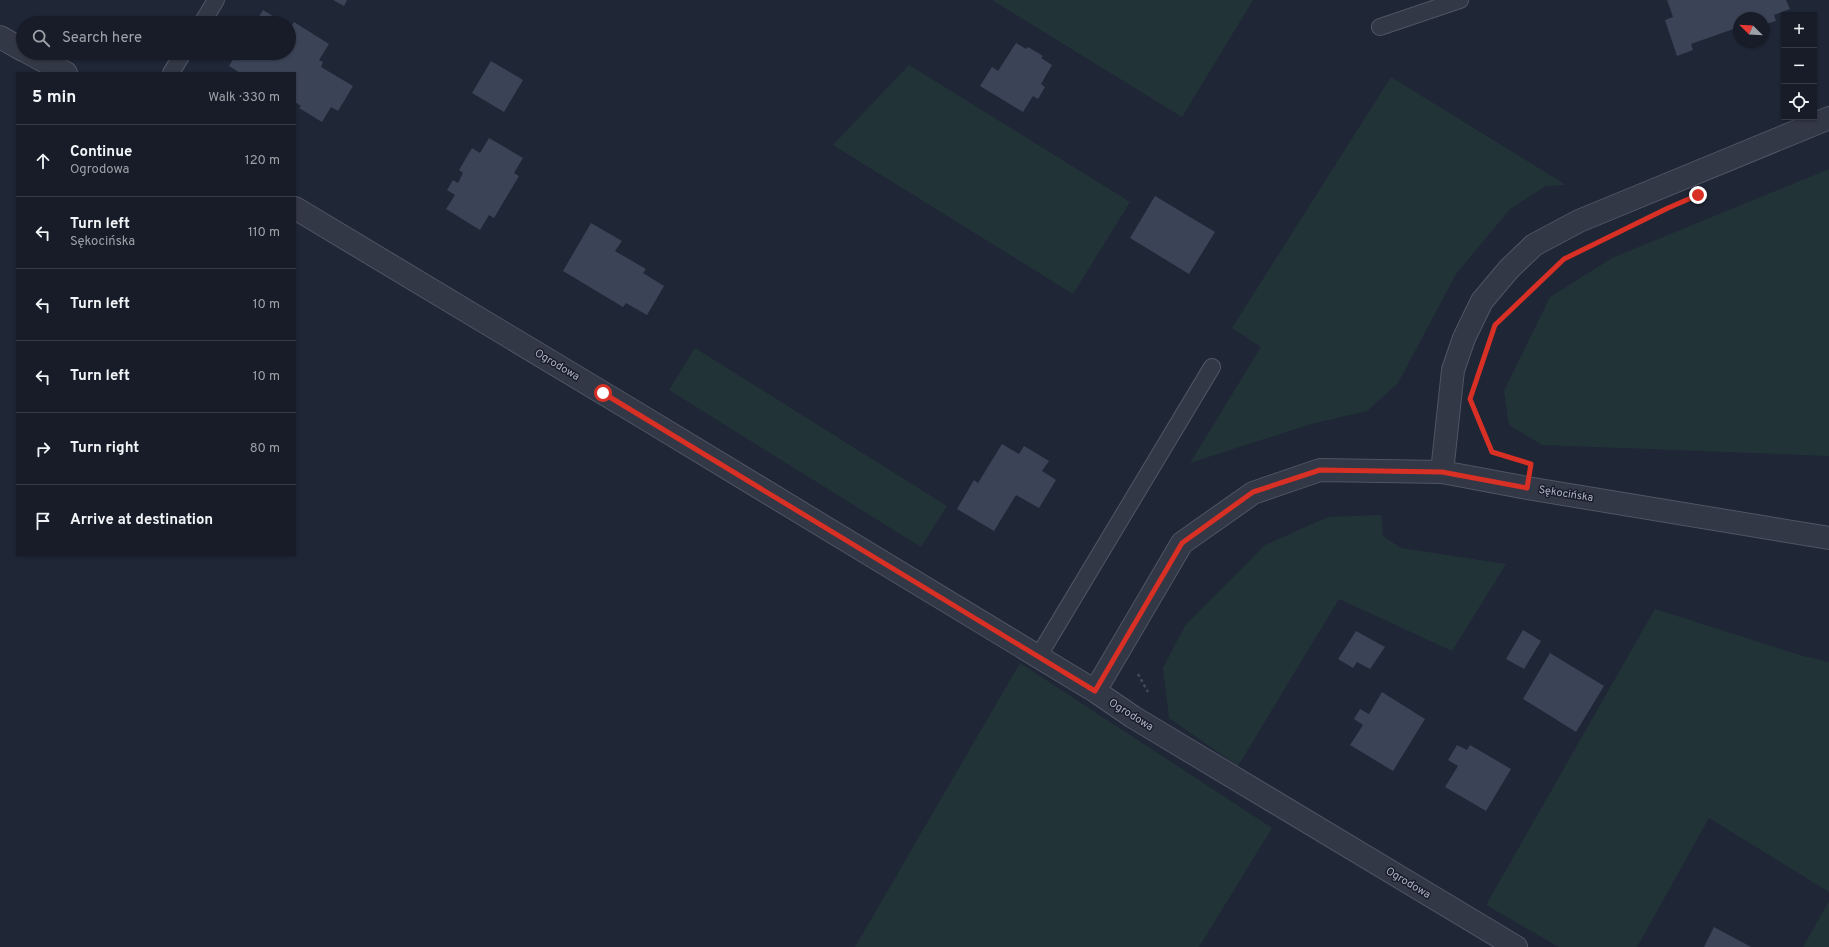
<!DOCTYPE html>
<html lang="en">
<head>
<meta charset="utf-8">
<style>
	body { margin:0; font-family:Overpass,sans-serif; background:#202530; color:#f1f3f6 }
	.controls { position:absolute; right:12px; top:12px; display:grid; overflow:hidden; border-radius:0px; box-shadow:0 1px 3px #0004 }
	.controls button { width:36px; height:36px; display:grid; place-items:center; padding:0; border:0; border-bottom:1px solid #363a45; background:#171c28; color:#f1f3f6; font:20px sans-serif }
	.compass { position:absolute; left:1733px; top:12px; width:36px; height:36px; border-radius:50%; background:#171c28; box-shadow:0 1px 3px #0004; rotate:294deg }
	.stop { position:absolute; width:12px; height:12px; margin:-9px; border:3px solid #d93025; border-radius:50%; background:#fff }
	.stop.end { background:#d93025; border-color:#fff; box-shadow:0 1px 4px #0008 }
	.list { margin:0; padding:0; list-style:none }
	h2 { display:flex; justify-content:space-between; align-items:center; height:52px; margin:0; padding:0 16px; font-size:17px }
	h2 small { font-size:13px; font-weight:400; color:#9ea1a8 }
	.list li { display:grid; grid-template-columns:26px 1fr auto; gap:12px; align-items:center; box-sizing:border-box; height:72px; padding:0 16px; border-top:1px solid #363a45 }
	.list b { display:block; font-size:15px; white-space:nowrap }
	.list p { margin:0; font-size:13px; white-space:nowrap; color:#9ea1a8 }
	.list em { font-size:13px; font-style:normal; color:#9ea1a8 }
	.icon { flex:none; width:22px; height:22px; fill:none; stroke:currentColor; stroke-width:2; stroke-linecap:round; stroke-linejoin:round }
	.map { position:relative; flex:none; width:1829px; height:947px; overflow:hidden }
	.search { position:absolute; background:#171c28; box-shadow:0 1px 3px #0004; left:16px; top:16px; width:280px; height:44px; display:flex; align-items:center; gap:10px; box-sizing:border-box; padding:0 14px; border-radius:22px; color:#9ea1a8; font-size:15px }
	.panel { position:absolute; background:#171c28; box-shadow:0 1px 3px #0004; left:16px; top:72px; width:280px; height:484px; border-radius:0px }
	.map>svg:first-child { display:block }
	.green { fill:#223338 }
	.building { fill:#3b4356 }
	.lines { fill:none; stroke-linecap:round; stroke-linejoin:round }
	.service-casing { stroke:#505564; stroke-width:18 }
	.minor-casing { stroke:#505564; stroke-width:24 }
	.tertiary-casing { stroke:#505564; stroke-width:24 }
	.path { stroke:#3f4e54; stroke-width:2.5; stroke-dasharray:3 3; stroke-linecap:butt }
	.service { stroke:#333846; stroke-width:16 }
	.minor { stroke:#333846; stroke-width:22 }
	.tertiary { stroke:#333846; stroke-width:22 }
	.route { stroke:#d93025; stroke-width:5 }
	.labels { text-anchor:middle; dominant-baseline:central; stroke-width:3; stroke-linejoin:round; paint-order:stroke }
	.street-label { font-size:11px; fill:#adb2c3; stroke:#181d2b }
</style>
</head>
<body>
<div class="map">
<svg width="1829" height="947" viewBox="0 0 1829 947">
	<rect width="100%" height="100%" fill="#1f2636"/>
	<path class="green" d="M992 0H1253L1182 117Z
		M909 65 1130 202 1073 294 833 145Z
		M1391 77 1566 185 1546 186 1510 209 1456 274 1398 383 1367 411 1311 424 1190 463 1261 347 1232 328Z
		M1829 169V456L1542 445 1509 425 1504 391 1550 297 1612 258Z
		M695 348 947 506 921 547 669 390Z
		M1381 515 1383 536 1401 548 1506 564 1452 651 1339 599 1238 766 1169 718 1163 668 1185 626 1265 545 1328 517Z
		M1655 609 1803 656 1829 662V892L1709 818 1637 947H1559L1486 905Z
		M1020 663 1272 828 1199 947H855Z
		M1829 901V947H1803Z"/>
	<path class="building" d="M333 0H347L344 6Z
		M1667 0H1786L1790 9 1774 15 1776 21 1763 25V18H1739V27L1691 44 1693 50 1677 56 1665 20 1673 17Z
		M263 10 284 23H255Z
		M294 22 329 44 319 60 323 62 321 67 353 86 338 111 331 107 322 122 299 108 301 106 295 102V73H240L229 66 237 53H289V26L291 27Z
		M1016 43 1026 49 1028 47 1043 56 1041 58 1052 65 1041 84 1045 87 1038 99 1033 96 1023 112 980 86 992 67 998 71Z
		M491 61 523 80 504 112 472 93Z
		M489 138 523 158 514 173 519 176 494 218 489 215 480 230 446 209 455 195 447 190 453 180 458 183 463 173 459 170 472 148 480 153Z
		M1155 196 1215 232 1189 274 1130 238Z
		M591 223 622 241 615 251 646 269 643 273 664 286 647 315 626 303 623 307 563 271Z
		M1002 444 1019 454 1024 446 1049 461 1042 471 1056 480 1039 508 1016 495 994 531 957 509 974 480 978 483Z
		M1523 630 1541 641 1524 669 1506 659Z
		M1356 631 1385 647 1370 669 1357 662 1353 668 1338 659Z
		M1550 653 1604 686 1576 732 1523 699Z
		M1382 692 1425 719 1393 771 1350 745 1363 725 1354 719 1360 709 1369 714Z
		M1457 745 1467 750 1470 745 1511 769 1486 811 1445 787 1458 766 1448 760Z
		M1714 927 1751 947H1704Z"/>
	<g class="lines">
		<g class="service-casing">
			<path id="service" d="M202 23 216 0
				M1380 27 1460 0
				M171 73 183 53
				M1038 657 1212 367"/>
		</g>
		<g class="minor-casing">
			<path id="minor" d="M0 37 23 50
				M29 53 66 73
				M295 208 643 417 1095 691 1133 717 1516 947
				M1095 691 1182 543 1253 493 1320 470 1442 472"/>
		</g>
		<g class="tertiary-casing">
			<path id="tertiary" d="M1829 118 1579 221 1534 245 1509 269 1482 301 1464 338 1453 370 1442 472 1527 488 1829 538"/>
		</g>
		<path class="path" d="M1526 296 1555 267
			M1478 416 1493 452
			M1138 674 1148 692"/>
		<use href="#service" class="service"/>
		<use href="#minor" class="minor"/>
		<use href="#tertiary" class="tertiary"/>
	</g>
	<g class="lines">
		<path class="route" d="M603 393 1095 691 1182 543 1253 492 1320 470 1442 472 1527 488 1531 464 1492 452 1470 399 1495 325 1564 259 1668 208 1698 195"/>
	</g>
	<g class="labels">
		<g class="street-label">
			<text transform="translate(557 365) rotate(31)">Ogrodowa</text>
			<text transform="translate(1566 494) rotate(9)">Sękocińska</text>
			<text transform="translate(1131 715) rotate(32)">Ogrodowa</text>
			<text transform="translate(1408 883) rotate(31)">Ogrodowa</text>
		</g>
	</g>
</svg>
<div class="controls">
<button>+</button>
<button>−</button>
<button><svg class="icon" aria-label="locate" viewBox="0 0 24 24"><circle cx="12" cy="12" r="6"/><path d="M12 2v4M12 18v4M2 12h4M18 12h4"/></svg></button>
</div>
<svg class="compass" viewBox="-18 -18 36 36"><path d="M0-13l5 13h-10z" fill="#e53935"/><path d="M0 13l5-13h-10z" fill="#9ea1a8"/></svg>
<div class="stop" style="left:603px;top:393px"></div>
<div class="stop end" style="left:1698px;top:195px"></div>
<div class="search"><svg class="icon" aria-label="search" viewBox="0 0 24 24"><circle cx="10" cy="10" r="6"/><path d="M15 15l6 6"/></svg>Search here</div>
<section class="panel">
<h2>5 min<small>Walk · 330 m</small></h2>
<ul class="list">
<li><svg class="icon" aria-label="ahead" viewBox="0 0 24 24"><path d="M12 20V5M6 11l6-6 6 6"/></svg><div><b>Continue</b><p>Ogrodowa</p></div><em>120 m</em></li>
<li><svg class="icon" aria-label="left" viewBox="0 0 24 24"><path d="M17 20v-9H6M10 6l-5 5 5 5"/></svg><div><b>Turn left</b><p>Sękocińska</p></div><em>110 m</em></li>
<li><svg class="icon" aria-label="left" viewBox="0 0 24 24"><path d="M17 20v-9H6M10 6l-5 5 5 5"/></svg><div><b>Turn left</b></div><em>10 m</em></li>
<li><svg class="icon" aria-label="left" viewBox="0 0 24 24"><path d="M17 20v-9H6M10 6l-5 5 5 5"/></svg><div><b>Turn left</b></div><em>10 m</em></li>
<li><svg class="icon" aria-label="right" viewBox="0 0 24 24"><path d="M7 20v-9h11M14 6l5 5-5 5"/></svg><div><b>Turn right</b></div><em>80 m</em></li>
<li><svg class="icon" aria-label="arrive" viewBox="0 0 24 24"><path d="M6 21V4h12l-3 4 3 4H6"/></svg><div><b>Arrive at destination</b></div></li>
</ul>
</section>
</div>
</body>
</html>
